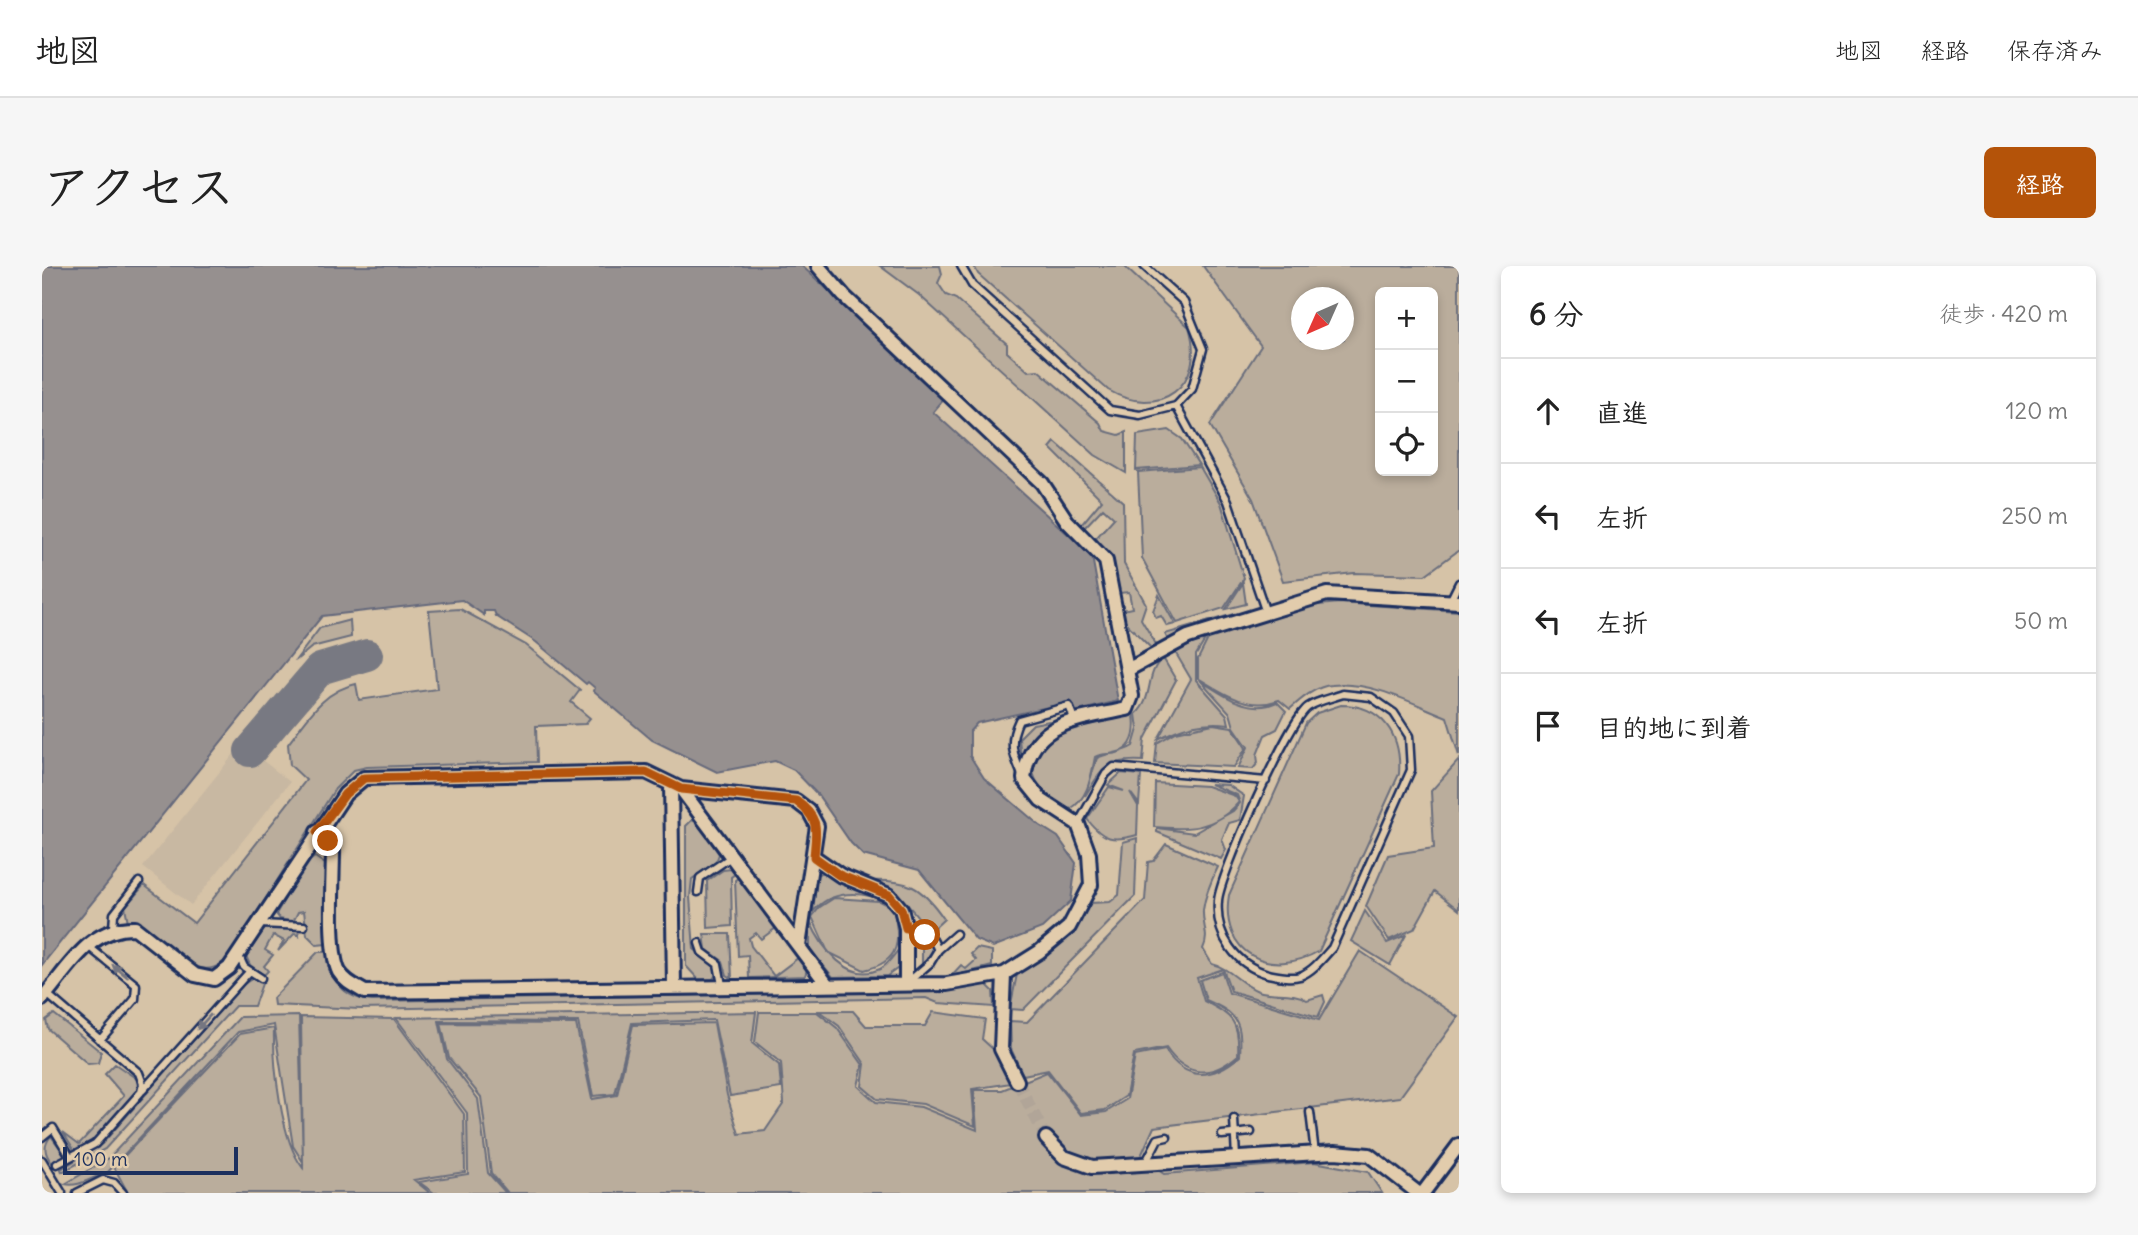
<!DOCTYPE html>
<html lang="ja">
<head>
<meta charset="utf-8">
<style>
	body { margin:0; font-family:Delius,"Klee One",sans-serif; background:#f6f6f6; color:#222 }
	.controls { position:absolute; right:21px; top:21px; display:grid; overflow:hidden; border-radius:10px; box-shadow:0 4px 10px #0003 }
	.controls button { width:63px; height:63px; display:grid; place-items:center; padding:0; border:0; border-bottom:2px solid #e0e0e0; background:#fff; color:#222; font:35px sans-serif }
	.compass { position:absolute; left:1249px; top:21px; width:63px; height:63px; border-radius:50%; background:#fff; box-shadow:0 4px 10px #0003; rotate:225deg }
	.scale { position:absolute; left:21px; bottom:18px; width:175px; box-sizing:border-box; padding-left:7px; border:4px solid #1b2f5e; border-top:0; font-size:19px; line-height:24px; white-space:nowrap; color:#1b2f5e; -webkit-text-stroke:5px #e2ccac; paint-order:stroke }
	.stop { position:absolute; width:21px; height:21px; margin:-16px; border:5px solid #b45309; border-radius:50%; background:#fff }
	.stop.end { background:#b45309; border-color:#fff; box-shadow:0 2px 7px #0008 }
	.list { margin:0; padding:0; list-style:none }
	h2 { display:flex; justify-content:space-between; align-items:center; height:91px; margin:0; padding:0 28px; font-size:30px }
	h2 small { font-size:23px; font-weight:400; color:#767676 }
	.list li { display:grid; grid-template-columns:46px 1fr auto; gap:21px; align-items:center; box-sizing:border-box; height:105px; padding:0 28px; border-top:2px solid #e0e0e0 }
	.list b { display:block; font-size:26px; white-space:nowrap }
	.list em { font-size:23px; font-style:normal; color:#767676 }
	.icon { flex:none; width:38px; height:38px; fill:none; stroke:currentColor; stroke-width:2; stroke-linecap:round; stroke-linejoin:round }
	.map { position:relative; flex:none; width:1417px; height:927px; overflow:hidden; border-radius:10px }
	header { display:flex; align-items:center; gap:42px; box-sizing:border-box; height:98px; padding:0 35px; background:#fff; border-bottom:2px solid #e0e0e0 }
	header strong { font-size:33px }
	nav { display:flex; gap:38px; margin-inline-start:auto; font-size:24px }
	.intro { display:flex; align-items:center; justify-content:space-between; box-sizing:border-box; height:168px; padding:0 42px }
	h1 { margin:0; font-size:49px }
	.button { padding:18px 32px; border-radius:10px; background:#b45309; color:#fff; font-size:24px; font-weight:700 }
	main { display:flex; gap:42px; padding:0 42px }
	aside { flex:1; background:#fff; border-radius:10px; box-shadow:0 4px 10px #0003 }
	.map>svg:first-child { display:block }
	.built { fill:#c8b8a2 }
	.green { fill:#baad9c; stroke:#6a6e7d; stroke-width:2; fill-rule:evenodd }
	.water { fill:#96908f; stroke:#65697b; stroke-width:2 }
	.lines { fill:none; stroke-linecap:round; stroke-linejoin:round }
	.taxiway { stroke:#787982; stroke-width:32 }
	.street-tunnel { stroke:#b1a598; stroke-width:12; stroke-dasharray:12 6; stroke-linecap:butt }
	.lane-casing { stroke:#1b2f5e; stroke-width:11 }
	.street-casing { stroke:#1b2f5e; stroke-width:18 }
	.lane { stroke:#e2ccac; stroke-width:6 }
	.street { stroke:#e2ccac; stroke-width:12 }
	.oneway { fill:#757681 }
	.route { stroke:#b45309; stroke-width:9 }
</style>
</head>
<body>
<header>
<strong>地図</strong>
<nav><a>地図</a><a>経路</a><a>保存済み</a></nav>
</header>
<div class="intro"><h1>アクセス</h1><a class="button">経路</a></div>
<main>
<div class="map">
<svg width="1417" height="927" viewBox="0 0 1417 927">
	<rect width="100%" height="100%" fill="#d6c3a7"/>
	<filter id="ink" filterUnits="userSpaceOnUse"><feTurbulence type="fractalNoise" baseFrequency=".0143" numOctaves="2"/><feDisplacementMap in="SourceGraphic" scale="14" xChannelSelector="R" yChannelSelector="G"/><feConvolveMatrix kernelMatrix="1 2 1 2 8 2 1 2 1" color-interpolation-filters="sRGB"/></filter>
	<g filter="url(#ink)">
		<path class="built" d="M200 478 248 516 149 639 101 601Z"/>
		<path class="green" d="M838 0H898L900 8 896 17 904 29 914 33 965 78V86L986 105 996 104 1058 157 1062 165 1077 169 1084 166V207L1053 189 877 29Z
			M932 0H1082L1147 61C1165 120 1117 154 1066 124L936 8Z
			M1161 0H1417V284L1383 309 1312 307 1241 315 1211 233 1168 159 1219 80ZM1391 26V205H1338V26ZM1260 32H1302V74H1260Z
			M1127 164 1140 173 1157 199 1094 204 1095 169Z
			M1013 176 1081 236 1082 298 1104 338 1099 353 1115 380 1111 384 1084 357 1080 344 1090 342 1087 326 1077 327 1070 297 1054 272 1072 252 1061 242 1042 262 1039 259 1060 234 1008 182Z
			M1158 201 1179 237 1202 312 1182 342 1135 357 1100 292 1096 206Z
			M1201 317 1204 338 1184 343Z
			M1117 329 1133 358 1125 360 1119 350 1114 352 1111 345Z
			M1297 337 1417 345V490L1405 451C1370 437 1329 415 1290 419 1274 420 1259 433 1248 443L1237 434C1207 445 1182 428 1156 412V393L1168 369 1267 340Z
			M418 343 484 379 538 424 529 436 548 452 543 458 494 460 495 496 325 501 312 504 293 523 190 686C156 734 125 664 86 656L83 641 102 619 152 657 264 514 248 499 246 478C265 453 282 424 314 418L317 434 395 423 387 345Z
			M1195 347 1126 374 1123 368Z
			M308 354 309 371 270 381 253 395 278 362Z
			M1165 371 1154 389V414L1185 449 1187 458C1161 454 1139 461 1116 473L1149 413 1133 386Z
			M1121 392 1134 414 1103 473 1101 495C1066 493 1061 501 1043 530L1055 492C1067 486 1079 488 1091 480L1096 463 1094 448C1113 430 1102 408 1121 392Z
			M1158 414C1180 429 1208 449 1235 436L1244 445 1235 463 1223 469 1215 489 1216 497 1211 503 1196 502 1206 481 1192 461 1188 447Z
			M1299 439C1340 439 1360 469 1357 508L1277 685C1229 713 1177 688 1187 629L1264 457 1275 447Z
			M1092 449C1094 463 1093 482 1075 487 1067 489 1061 487 1053 491 1049 511 1046 533 1028 543 1006 536 992 520 989 497L1006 472 1025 463Z
			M1007 455 1011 457 988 475 979 494 977 472 991 458Z
			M1171 458 1190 461 1204 482 1192 501 1113 497 1115 477 1134 466Z
			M1417 494V644L1393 625 1372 663 1347 674 1324 640 1346 589 1392 582 1389 525Z
			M1079 507 1099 509 1097 538 1088 526 1096 540 1095 569C1071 576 1061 574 1045 553L1067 521 1082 525 1066 519Z
			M1113 517 1165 520 1193 530 1197 536C1173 564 1145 564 1112 561Z
			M1168 518 1186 519 1202 530 1198 554 1187 557 1180 573 1184 584 1179 593 1115 566V562L1152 567 1191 545 1198 537 1195 529Z
			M650 554 656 557 677 588 674 596 650 613 648 631 652 683 671 699 675 707 671 713H656L644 700V560Z
			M1095 572 1093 630 981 744 968 743 975 708C1006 691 1033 670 1048 637L1068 636 1077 629 1081 576Z
			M1124 578 1176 601C1169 615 1163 629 1161 644 1160 660 1168 669 1161 683L1170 698C1188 702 1198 718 1216 725 1232 730 1251 725 1265 734L1281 729 1283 736 1276 751 1189 725 1181 703 1155 712 1162 735C1191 750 1198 756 1196 789 1169 813 1144 811 1124 782L1092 788 1084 830 1063 844 1039 847 1006 804 981 809 969 783 968 755 985 756 1103 634 1106 596 1111 595Z
			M273 591 283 598 284 678 275 679 265 669 262 645 256 646 251 656 238 653 234 648 262 599Z
			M689 603 693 608 689 611 690 660 666 662 665 615 681 604Z
			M780 606 807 621 828 625 844 636C820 624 788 624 771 646L775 609Z
			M696 612 734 662 719 673 714 667 707 672 709 680 732 710 756 692 765 703 763 710 707 712 706 689 696 690 693 614Z
			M825 615C865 613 879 619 902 653L887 667C870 640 856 626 825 615Z
			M792 632 837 635 851 642C859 674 859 696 822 704L786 686 770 651 778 641Z
			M1323 645 1345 677 1364 669 1348 699 1309 675Z
			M768 655C779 681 806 718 838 703 845 700 852 689 857 683L859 700 845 710 791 711 768 684Z
			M223 662 256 663 257 670 253 667 236 685 242 675 231 669 223 684 231 689 222 700 226 705 222 709 208 699 204 690Z
			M662 668H688L690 712 685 709 681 695 664 683Z
			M880 672 890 677 892 682 880 700Z
			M935 682 950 685V700L908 711 919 699 924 703 934 694 929 688Z
			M1318 685 1416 751 1358 831 1112 861 1098 892 1122 908 1272 896 1326 906 1340 927H466L449 907 439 831 407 792 399 757 534 758 550 833 575 829 591 759 672 757 685 829 697 868 723 865 742 837 739 797 713 776 717 746H775L795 762 821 799 816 820 834 836 879 841 935 864 932 824H960L1005 806 1039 849 1064 846 1085 833 1093 790 1123 784C1144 816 1170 814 1198 790 1200 756 1196 748 1164 734L1158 714 1180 706 1187 727 1277 754Z
			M276 686H285C289 714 300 732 330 735L894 725 944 718 951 725 952 741 896 737 884 732 318 743 232 739 231 732Z
			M211 712 221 715 212 740H193L63 883 20 906 19 903 60 878 199 720Z
			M777 745H811L824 760H883L891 746 943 753 940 773 953 785 969 817 930 823 933 860 881 838 835 833 820 820 823 798 797 760Z
			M714 746 710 777 737 799 739 822 688 830 672 754 590 757 573 828 551 830 536 756 397 755 405 793 436 833 446 907 464 927H392L377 916 426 908 425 847 354 752Z
			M12 748 59 786 56 797 46 798 6 763 4 754Z
			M257 750 261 896 251 880 232 759 196 766 65 907C51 910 37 922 23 918L67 892 198 751Z
			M259 751 352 753 422 848 423 906 372 914 388 927H86L72 901 198 768 232 762C231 798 239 875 261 902Z
			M73 798 95 813 96 824 52 874 33 885 21 866 37 878 82 830 63 808Z
			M9 870 23 889 10 897C2 887 1 880 9 870Z"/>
		<path class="water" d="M0 0H760L903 132 891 146 1050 290 1076 435 1032 446 1029 436 935 457 928 465V490L942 512 997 559 1016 571 1034 597 1029 635 1000 662 951 681 934 674 877 604 821 589 809 577 776 529 752 504 733 495 675 506 610 474 552 425 553 422 546 416 544 418 494 376 454 350 452 345H442V349L420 334 280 350 0 699Z"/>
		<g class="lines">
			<path class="taxiway" d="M208 485 278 403 325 389"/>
			<path class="street-tunnel" d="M975 815 1004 872"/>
			<g class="lane-casing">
				<path id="lane" d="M919 0 930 19 1068 144 1098 149 1134 140 1150 123 1161 83 1142 36 1102 0
					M1134 140 1186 235 1223 344
					M1408 335 1417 317
					M1301 428 1329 431 1352 447 1367 470 1369 504 1290 682C1281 692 1271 705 1258 710 1248 713 1236 710 1226 708 1194 699 1173 670 1176 635 1177 611 1247 454 1266 441 1275 435 1290 432 1301 428Z
					M981 511C971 489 966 477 977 454L1027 440 1033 455
					M1036 558 1064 508 1072 501 1224 515
					M656 626 658 612 689 591
					M218 658 262 660
					M71 662 72 648 97 616
					M864 662 891 674 896 684 888 697 866 716
					M657 677 660 686 676 698 680 719
					M46 680 94 719 93 733 58 774
					M896 684 914 668
					M197 690 202 701 219 712
					M5 728 97 807 101 818 99 826 53 878 15 898
					M101 824 207 706
					M1268 846 1273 887
					M1192 853 1194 892
					M1180 869 1209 866
					M0 871 11 862 28 890
					M0 894 20 927
					M1104 896 1116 873 1125 871
					M35 927 61 914 72 917 81 927"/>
			</g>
			<g class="street-casing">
				<path id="street" d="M1087 403 1146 371 1285 328 1417 336
					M629 518 632 720
					M639 523 784 717
					M275 566 286 575 291 585C291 612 286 685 297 706 303 716 313 720 323 726L905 718 962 708 997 686 1027 661 1049 619 1047 588 1036 558 999 534 982 513C988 454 1037 454 1085 443L1090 430 1064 295 1025 255 1000 217 802 30 776 0
					M772 591 798 609 847 629 859 643 864 662V717
					M962 708 959 783 975 815
					M0 733C28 701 47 661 93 662L153 709 172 713 187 702 303 528 322 512 604 506 639 523 754 535 767 545 775 560 757 680
					M1004 872 1022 891 1050 901 1293 886 1327 889 1376 927
					M1381 927 1417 879"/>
			</g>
			<use href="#lane" class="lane"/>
			<use href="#street" class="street"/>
		</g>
		<defs><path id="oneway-solid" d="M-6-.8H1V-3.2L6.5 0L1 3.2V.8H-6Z" transform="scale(1.75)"/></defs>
		<g class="oneway">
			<use href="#oneway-solid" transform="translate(78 705) rotate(-141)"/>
			<use href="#oneway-solid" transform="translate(162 756) rotate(132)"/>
		</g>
	</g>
	<g class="lines" filter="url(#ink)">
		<path class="route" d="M286 575 275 566 303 528 322 512 604 506 639 523 754 535C779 553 774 564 772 591L797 609 847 629 859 643 864 662 883 669"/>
	</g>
</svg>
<div class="controls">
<button>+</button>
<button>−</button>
<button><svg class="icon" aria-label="locate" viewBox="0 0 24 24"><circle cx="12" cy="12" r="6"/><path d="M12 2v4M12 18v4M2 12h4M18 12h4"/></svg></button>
</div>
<svg class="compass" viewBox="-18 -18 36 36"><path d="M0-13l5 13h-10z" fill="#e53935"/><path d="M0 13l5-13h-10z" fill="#767676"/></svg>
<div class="scale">100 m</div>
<div class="stop" style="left:883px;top:669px"></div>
<div class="stop end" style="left:286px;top:575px"></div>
</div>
<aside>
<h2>6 分<small>徒歩 · 420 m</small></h2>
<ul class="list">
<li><svg class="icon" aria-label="ahead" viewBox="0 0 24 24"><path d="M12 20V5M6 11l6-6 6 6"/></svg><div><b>直進</b></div><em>120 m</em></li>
<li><svg class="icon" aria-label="left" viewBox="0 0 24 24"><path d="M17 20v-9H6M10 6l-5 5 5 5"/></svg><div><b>左折</b></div><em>250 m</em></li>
<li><svg class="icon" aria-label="left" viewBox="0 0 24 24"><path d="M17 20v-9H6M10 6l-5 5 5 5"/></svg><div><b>左折</b></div><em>50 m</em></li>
<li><svg class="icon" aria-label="arrive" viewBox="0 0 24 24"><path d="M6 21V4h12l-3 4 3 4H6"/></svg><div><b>目的地に到着</b></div></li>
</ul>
</aside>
</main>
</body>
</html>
